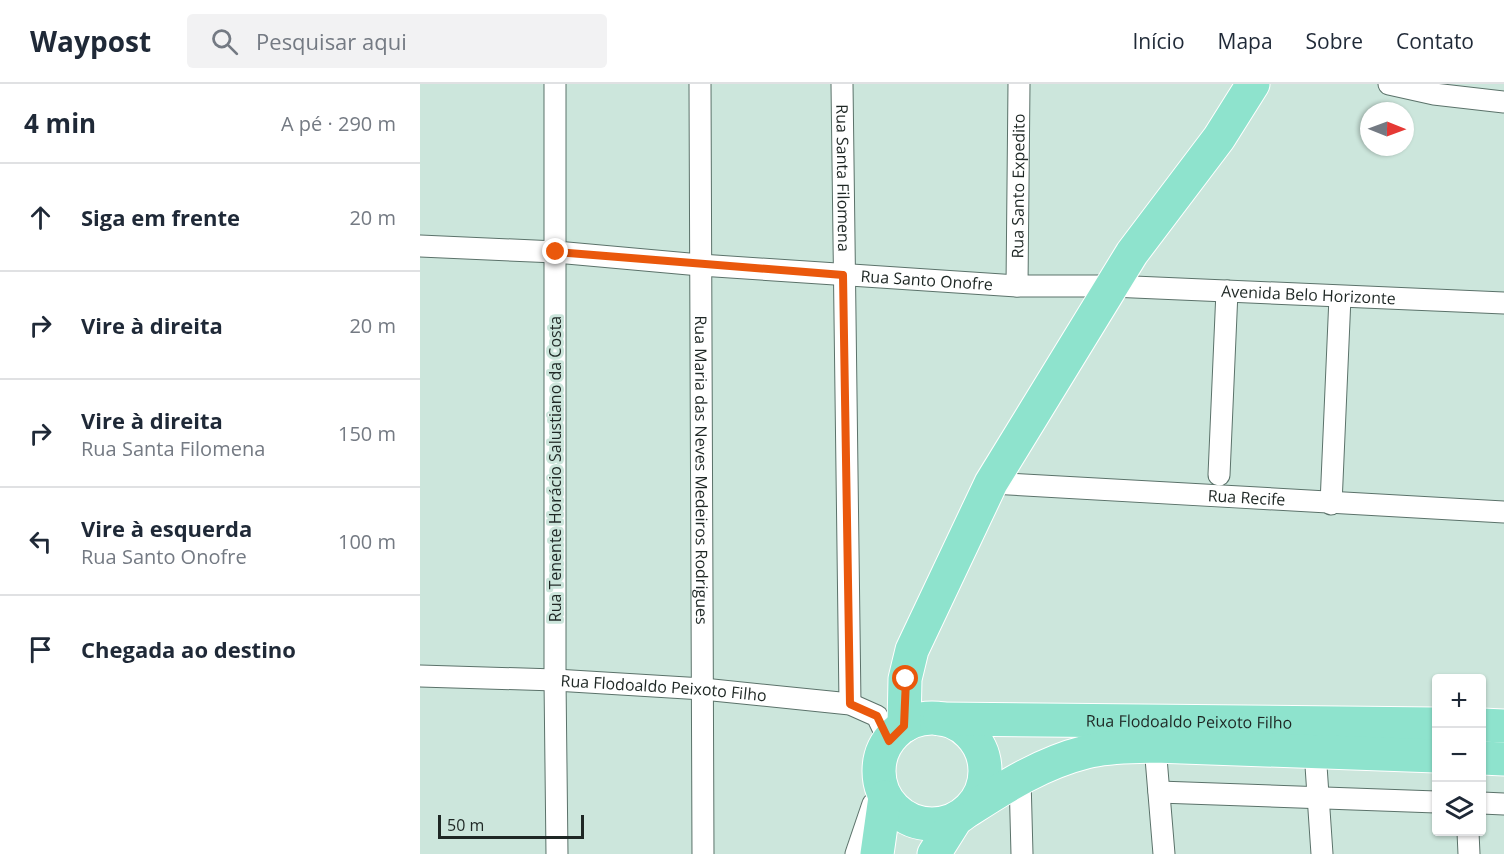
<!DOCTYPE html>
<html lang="pt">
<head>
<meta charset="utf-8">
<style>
	body { margin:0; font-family:"Open Sans",sans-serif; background:#f2f2f3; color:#1f2937 }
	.controls { position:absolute; right:18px; bottom:18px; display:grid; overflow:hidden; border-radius:6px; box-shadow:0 2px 4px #0004 }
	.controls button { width:54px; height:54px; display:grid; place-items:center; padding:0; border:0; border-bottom:2px solid #e0e1e3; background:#fff; color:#1f2937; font:30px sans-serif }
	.compass { position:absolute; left:940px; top:18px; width:54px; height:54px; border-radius:50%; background:#fff; box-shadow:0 2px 4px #0004; rotate:91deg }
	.scale { position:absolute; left:18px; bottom:15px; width:146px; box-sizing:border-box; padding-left:6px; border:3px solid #1e2724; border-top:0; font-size:16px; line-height:21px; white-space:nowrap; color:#1e2724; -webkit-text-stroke:4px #cce6dc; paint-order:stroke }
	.stop { position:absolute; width:18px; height:18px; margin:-14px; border:4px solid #ea580c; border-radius:50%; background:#fff }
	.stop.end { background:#ea580c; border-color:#fff; box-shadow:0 2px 6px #0008 }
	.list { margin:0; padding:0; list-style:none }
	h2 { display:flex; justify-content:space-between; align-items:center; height:78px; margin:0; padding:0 24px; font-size:26px }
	h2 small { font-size:20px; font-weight:400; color:#747a83 }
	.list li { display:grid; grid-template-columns:39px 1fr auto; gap:18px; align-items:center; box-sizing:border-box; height:108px; padding:0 24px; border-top:2px solid #e0e1e3 }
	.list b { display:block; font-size:22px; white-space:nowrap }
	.list p { margin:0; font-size:20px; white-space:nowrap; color:#747a83 }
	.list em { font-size:20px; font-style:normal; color:#747a83 }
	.icon { flex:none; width:33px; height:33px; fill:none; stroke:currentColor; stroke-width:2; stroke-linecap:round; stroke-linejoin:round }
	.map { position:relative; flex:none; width:1084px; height:770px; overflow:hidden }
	header { display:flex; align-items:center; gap:36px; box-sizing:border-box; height:84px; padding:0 30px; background:#fff; border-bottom:2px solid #e0e1e3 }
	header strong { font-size:28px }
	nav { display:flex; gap:33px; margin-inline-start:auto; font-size:21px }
	.search { width:420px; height:54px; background:#f2f2f3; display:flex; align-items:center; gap:15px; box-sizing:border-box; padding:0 21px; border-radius:6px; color:#747a83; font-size:22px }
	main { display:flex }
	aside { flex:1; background:#fff }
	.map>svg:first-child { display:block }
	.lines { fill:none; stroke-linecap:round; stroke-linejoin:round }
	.street-casing { stroke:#5b726a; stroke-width:23 }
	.primary-casing { stroke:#fff; stroke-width:35 }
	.street { stroke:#fff; stroke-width:21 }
	.primary { stroke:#8ee3cd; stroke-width:33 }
	.route { stroke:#ea580c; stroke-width:8 }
	.labels { text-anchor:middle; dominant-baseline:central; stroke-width:6; stroke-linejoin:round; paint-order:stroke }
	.street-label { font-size:16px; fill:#1e2724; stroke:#cce6dc }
</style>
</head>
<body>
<header>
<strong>Waypost</strong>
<div class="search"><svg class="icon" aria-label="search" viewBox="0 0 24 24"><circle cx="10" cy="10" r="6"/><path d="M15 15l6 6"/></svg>Pesquisar aqui</div>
<nav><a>Início</a><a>Mapa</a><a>Sobre</a><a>Contato</a></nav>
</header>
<main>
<aside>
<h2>4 min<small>A pé · 290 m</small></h2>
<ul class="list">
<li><svg class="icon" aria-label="ahead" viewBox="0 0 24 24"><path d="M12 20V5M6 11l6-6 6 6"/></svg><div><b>Siga em frente</b></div><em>20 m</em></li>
<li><svg class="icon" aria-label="right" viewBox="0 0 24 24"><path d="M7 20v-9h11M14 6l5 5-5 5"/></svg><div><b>Vire à direita</b></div><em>20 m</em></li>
<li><svg class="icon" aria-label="right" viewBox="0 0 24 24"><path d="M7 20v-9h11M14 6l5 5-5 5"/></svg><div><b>Vire à direita</b><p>Rua Santa Filomena</p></div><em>150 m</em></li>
<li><svg class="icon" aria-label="left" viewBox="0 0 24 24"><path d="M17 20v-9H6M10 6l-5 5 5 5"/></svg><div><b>Vire à esquerda</b><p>Rua Santo Onofre</p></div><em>100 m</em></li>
<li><svg class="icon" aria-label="arrive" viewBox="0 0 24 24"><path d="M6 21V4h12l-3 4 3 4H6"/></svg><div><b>Chegada ao destino</b></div></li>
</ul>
</aside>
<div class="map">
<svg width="1084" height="770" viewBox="0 0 1084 770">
	<rect width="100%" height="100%" fill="#cce6dc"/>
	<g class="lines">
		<g class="street-casing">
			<g id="street">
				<path d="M135 0V596L137 770"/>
				<path id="s1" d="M280 0 283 770"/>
				<path id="s2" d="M422 0 430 620"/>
				<path d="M969 0 1014 10 1084 18"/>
				<path id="s3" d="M0 162 136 168 280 181 597 202H691L1084 219"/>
				<path id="s4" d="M597 202 599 0"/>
				<path d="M799 391 807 207"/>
				<path id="s5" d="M571 399 1084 428"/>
				<path d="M911 420 920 213"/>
				<path id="s6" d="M0 592 135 596 283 605 430 620 457 632 469 657"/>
				<path d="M735 662 744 770"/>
				<path d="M895 667 902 770"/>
				<path d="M600 694 602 770"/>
				<path d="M739 708 1016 718"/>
				<path d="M1062 719 1084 720"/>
				<path d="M1048 748 1049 770"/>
				<path d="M436 770 453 720"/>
			</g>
		</g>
		<g class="primary-casing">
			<g id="primary">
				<circle cx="512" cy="687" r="53"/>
				<path id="s7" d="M520 635 1016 640"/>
				<path d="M1062 641 1084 642"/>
				<path d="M484 642 485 595 492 566 571 399 712 169 799 54 833 0"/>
				<path d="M1062 674 1084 675"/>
				<path d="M549 726C586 702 622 679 666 668 688 662 712 663 735 662L1016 672"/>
				<path d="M457 770 465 713"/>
				<path d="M514 770 536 735"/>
			</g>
		</g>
		<use href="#street" class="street"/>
		<use href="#primary" class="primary"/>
	</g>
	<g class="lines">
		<path class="route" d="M136 168 423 191 430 620 457 632 469 657 484 642 486 595"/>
	</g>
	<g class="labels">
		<g class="street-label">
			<text stroke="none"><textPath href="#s2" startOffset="94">Rua Santa Filomena</textPath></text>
			<text stroke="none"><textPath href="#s4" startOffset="100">Rua Santo Expedito</textPath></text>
			<text stroke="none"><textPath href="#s3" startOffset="508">Rua Santo Onofre</textPath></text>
			<text stroke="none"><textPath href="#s3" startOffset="890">Avenida Belo Horizonte</textPath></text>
			<text transform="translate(135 385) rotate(-90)">Rua Tenente Horácio Salustiano da Costa</text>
			<text stroke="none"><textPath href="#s1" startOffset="386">Rua Maria das Neves Medeiros Rodrigues</textPath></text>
			<text stroke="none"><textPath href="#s5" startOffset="256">Rua Recife</textPath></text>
			<text stroke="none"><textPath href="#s6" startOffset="244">Rua Flodoaldo Peixoto Filho</textPath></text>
			<text stroke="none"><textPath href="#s7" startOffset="249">Rua Flodoaldo Peixoto Filho</textPath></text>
		</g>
	</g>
</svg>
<div class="controls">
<button>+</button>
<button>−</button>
<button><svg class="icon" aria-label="layers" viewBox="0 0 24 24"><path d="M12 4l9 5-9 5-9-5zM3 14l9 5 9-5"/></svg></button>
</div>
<svg class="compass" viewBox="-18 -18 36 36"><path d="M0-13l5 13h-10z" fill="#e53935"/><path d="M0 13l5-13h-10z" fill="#747a83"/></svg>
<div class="scale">50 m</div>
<div class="stop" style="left:486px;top:595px"></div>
<div class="stop end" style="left:136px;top:168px"></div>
</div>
</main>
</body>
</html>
